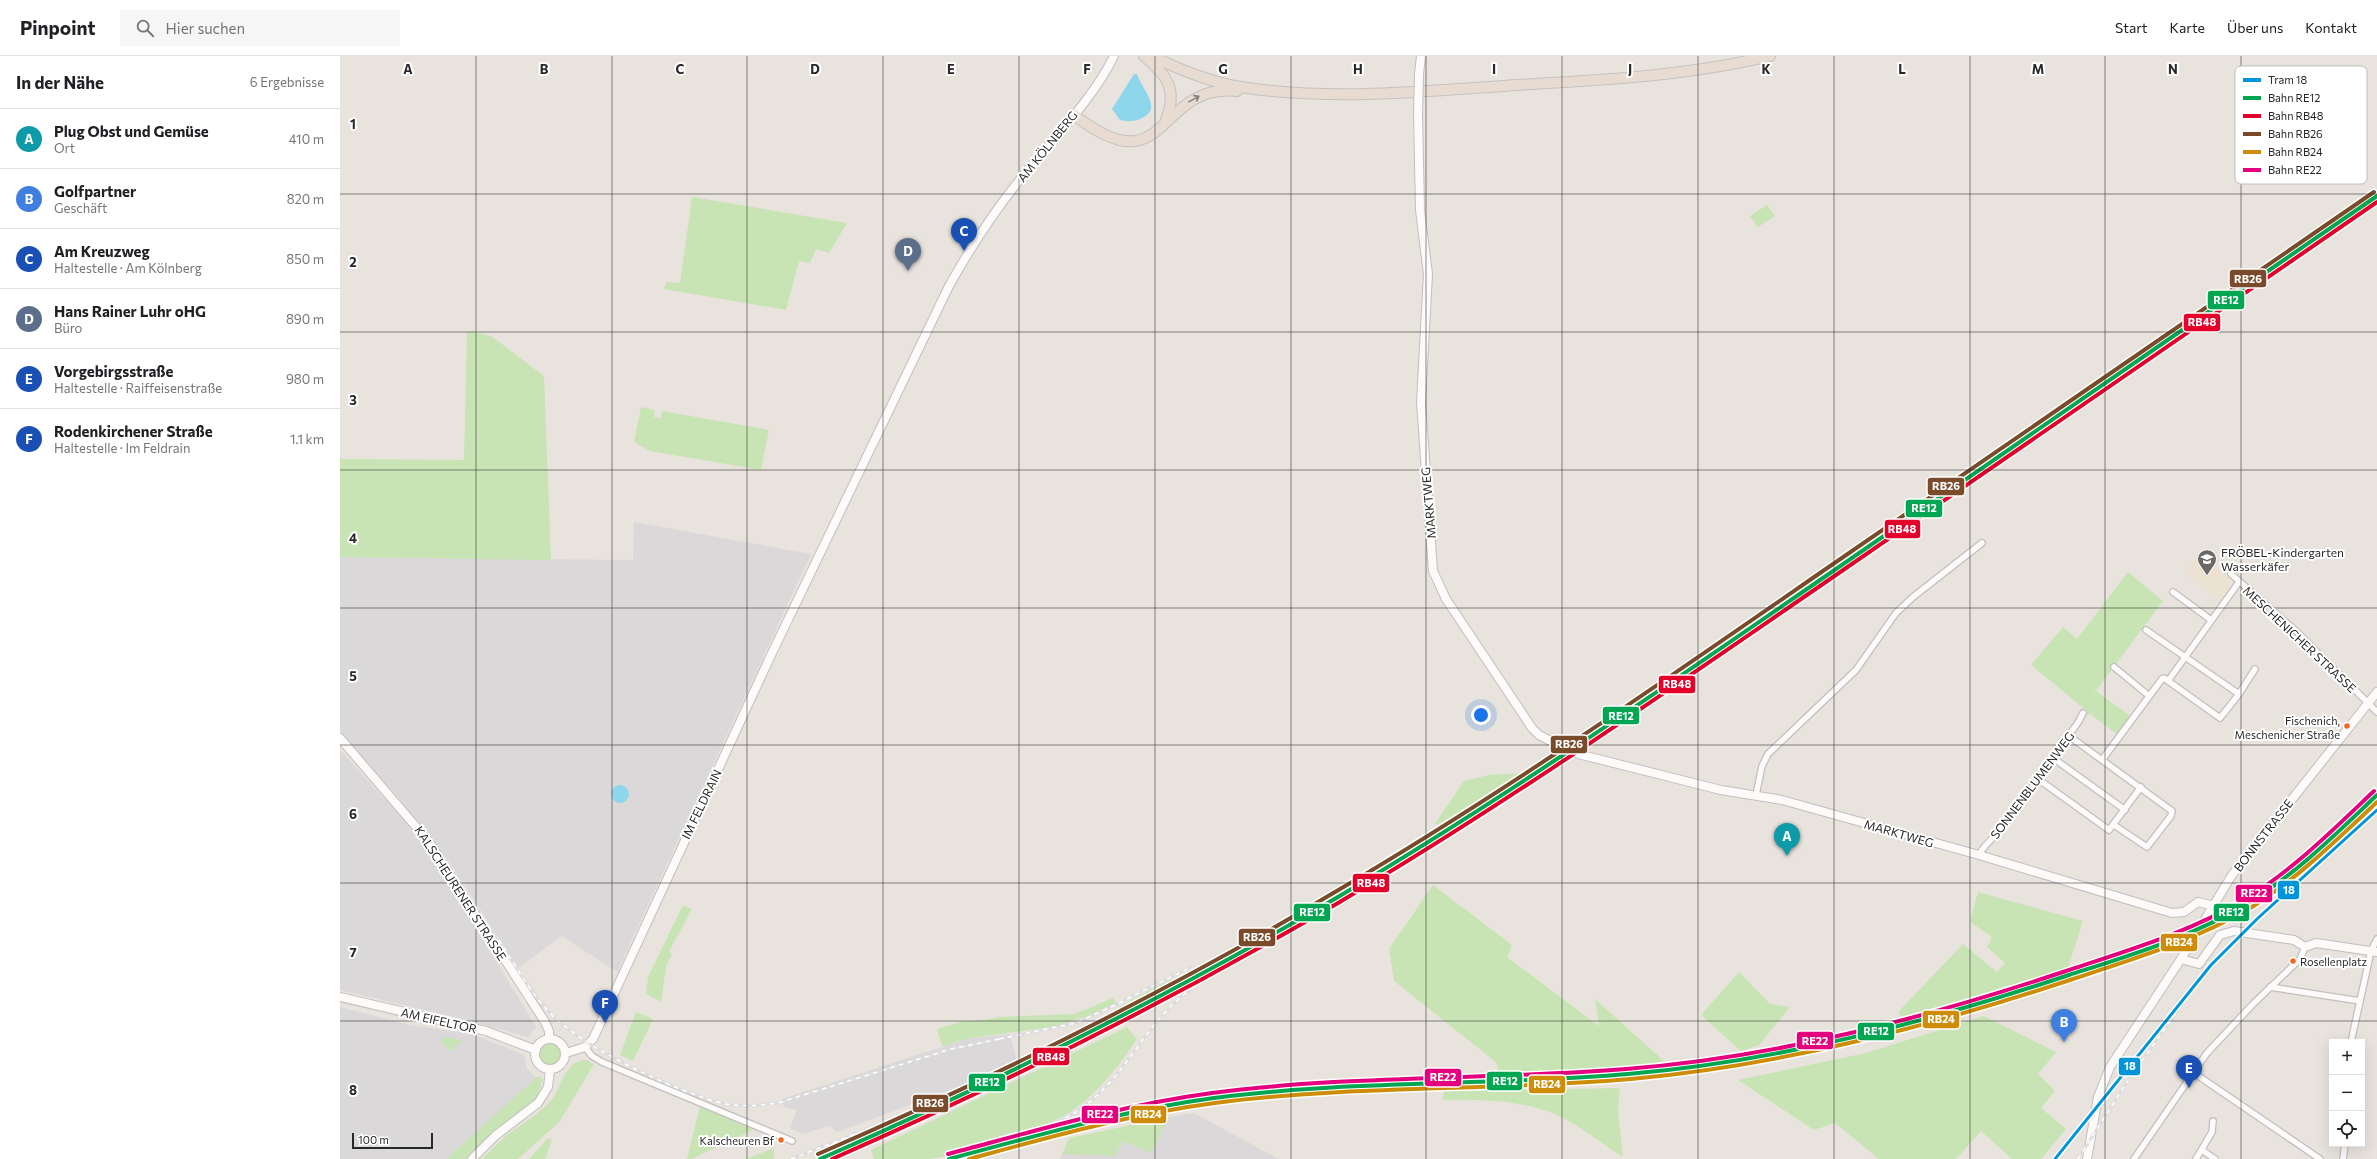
<!DOCTYPE html>
<html lang="de">
<head>
<meta charset="utf-8">
<style>
	body { margin:0; font-family:Commissioner,sans-serif; background:#f6f6f6; color:#202124 }
	.controls { position:absolute; right:12px; bottom:12px; display:grid; overflow:hidden; border-radius:0px; box-shadow:0 4px 16px #0002 }
	.controls button { width:36px; height:36px; display:grid; place-items:center; padding:0; border:0; border-bottom:1px solid #e0e0e0; background:#fff; color:#202124; font:20px sans-serif }
	.scale { position:absolute; left:12px; bottom:10px; width:81px; box-sizing:border-box; padding-left:4px; border:2px solid #282828; border-top:0; font-size:11px; line-height:14px; white-space:nowrap; color:#282828; -webkit-text-stroke:3px #fff; paint-order:stroke }
	.you { position:absolute; left:1141px; top:659px; width:14px; height:14px; margin:-10px; border:3px solid #fff; border-radius:50%; background:#1a73e8; box-shadow:0 0 0 6px #1a73e833 }
	.badge { display:grid; place-items:center; width:26px; height:26px; border-radius:50%; background:#d93025; color:#fff; font-size:13px; font-weight:700 }
	.pin { position:absolute; translate:-50% -33px; filter:drop-shadow(0 1px 2px #0008) }
	.pin::after { content:''; position:absolute; top:21px; width:14px; height:12px; background:inherit; clip-path:polygon(0 0,100% 0,50% 100%) }
	.list { margin:0; padding:0; list-style:none }
	h2 { display:flex; justify-content:space-between; align-items:center; height:52px; margin:0; padding:0 16px; font-size:17px }
	h2 small { font-size:13px; font-weight:400; color:#757577 }
	.list li { display:grid; grid-template-columns:26px 1fr auto; gap:12px; align-items:center; box-sizing:border-box; height:60px; padding:0 16px; border-top:1px solid #e0e0e0 }
	.list b { display:block; font-size:15px; white-space:nowrap }
	.list p { margin:0; font-size:13px; white-space:nowrap; color:#757577 }
	.list em { font-size:13px; font-style:normal; color:#757577 }
	.icon { flex:none; width:22px; height:22px; fill:none; stroke:currentColor; stroke-width:2; stroke-linecap:round; stroke-linejoin:round }
	.map { position:relative; flex:none; width:2037px; height:1103px; overflow:hidden }
	header { display:flex; align-items:center; gap:24px; box-sizing:border-box; height:56px; padding:0 20px; background:#fff; border-bottom:1px solid #e0e0e0 }
	header strong { font-size:19px }
	nav { display:flex; gap:22px; margin-inline-start:auto; font-size:14px }
	.search { width:280px; height:36px; background:#f6f6f6; display:flex; align-items:center; gap:10px; box-sizing:border-box; padding:0 14px; border-radius:0px; color:#757577; font-size:15px }
	main { display:flex }
	aside { flex:1; background:#fff }
	.map>svg:first-child { display:block }
	.industrial { fill:#dbd8d9 }
	.education { fill:#ebe2d1 }
	.green { fill:#c9e4b4 }
	.water { fill:#8ed6ec }
	.lines { fill:none; stroke-linecap:round; stroke-linejoin:round }
	.secondary-tunnel { stroke:#c2beb9; stroke-width:8; stroke-dasharray:8 4; stroke-linecap:butt }
	.street-casing { stroke:#c1bfbf; stroke-width:8 }
	.secondary-casing { stroke:#c1bfbf; stroke-width:10 }
	.highway-casing { stroke:#c4c2c0; stroke-width:12 }
	.street { stroke:#fcfbfa; stroke-width:5.5 }
	.secondary { stroke:#fcfbfa; stroke-width:8 }
	.highway { stroke:#e8dbd2; stroke-width:10 }
	.rail-casing { stroke:#dcdcde; stroke-width:3 }
	.rail { stroke:#fff; stroke-width:1.5; stroke-dasharray:4.5; stroke-linecap:butt }
	.secondary-bridge-casing { stroke:#c1bfbf; stroke-width:10; stroke-linecap:butt }
	.secondary-bridge { stroke:#fcfbfa; stroke-width:8 }
	.rail-1-casing { stroke:#fff; stroke-width:7 }
	.rail-2-casing { stroke:#fff; stroke-width:7 }
	.rail-3-casing { stroke:#fff; stroke-width:7 }
	.rail-4-casing { stroke:#fff; stroke-width:7 }
	.rail-5-casing { stroke:#fff; stroke-width:7 }
	.rail-1 { stroke:#00a651; stroke-width:4 }
	.rail-2 { stroke:#e4002b; stroke-width:4 }
	.rail-3 { stroke:#7a4b2a; stroke-width:4 }
	.rail-4 { stroke:#ce8d08; stroke-width:4 }
	.rail-5 { stroke:#e5007d; stroke-width:4 }
	.tram-1-casing { stroke:#fff; stroke-width:6 }
	.tram-1 { stroke:#0095da; stroke-width:3 }
	.oneway { stroke:#88827d }
	.grid { fill:none; stroke:#282828; stroke-width:1; stroke-opacity:0.55 }
	.bus-dot { fill:#f26522; stroke:#fff; stroke-width:1.5 }
	.labels { text-anchor:middle; dominant-baseline:central; stroke-width:4; stroke-linejoin:round; paint-order:stroke }
	.bus-label { font-size:11px; fill:#282828; stroke:#fff; text-anchor:end }
	.street-label { font-size:12px; fill:#282828; stroke:#fff }
	.poi-label { font-size:12px; fill:#282828; stroke:#fff; text-anchor:start }
	.key { fill:#fff; stroke:#bebebe; stroke-width:1 }
	.key-label { font-size:11px; fill:#282828 }
	.grid-label { font-size:13px; text-anchor:middle; font-weight:bold; fill:#282828; stroke:#fff; stroke-width:4; stroke-linejoin:round; paint-order:stroke }
	.line-badge { stroke:#fff; stroke-width:1.5 }
	.badge-label { font-size:11px; text-anchor:middle; font-weight:bold; fill:#fff }
</style>
</head>
<body>
<header>
<strong>Pinpoint</strong>
<div class="search"><svg class="icon" aria-label="search" viewBox="0 0 24 24"><circle cx="10" cy="10" r="6"/><path d="M15 15l6 6"/></svg>Hier suchen</div>
<nav><a>Start</a><a>Karte</a><a>Über uns</a><a>Kontakt</a></nav>
</header>
<main>
<aside>
<h2>In der Nähe<small>6 Ergebnisse</small></h2>
<ul class="list">
<li><span class="badge" style="background:#0f9aa8">A</span><div><b>Plug Obst und Gemüse</b><p>Ort</p></div><em>410 m</em></li>
<li><span class="badge" style="background:#3f7fe0">B</span><div><b>Golfpartner</b><p>Geschäft</p></div><em>820 m</em></li>
<li><span class="badge" style="background:#1a4fb4">C</span><div><b>Am Kreuzweg</b><p>Haltestelle · Am Kölnberg</p></div><em>850 m</em></li>
<li><span class="badge" style="background:#5c6f8a">D</span><div><b>Hans Rainer Luhr oHG</b><p>Büro</p></div><em>890 m</em></li>
<li><span class="badge" style="background:#1a4fb4">E</span><div><b>Vorgebirgsstraße</b><p>Haltestelle · Raiffeisenstraße</p></div><em>980 m</em></li>
<li><span class="badge" style="background:#1a4fb4">F</span><div><b>Rodenkirchener Straße</b><p>Haltestelle · Im Feldrain</p></div><em>1.1 km</em></li>
</ul>
</aside>
<div class="map">
<svg width="2037" height="1103" viewBox="0 0 2037 1103">
	<rect width="100%" height="100%" fill="#e8e3dd"/>
	<path class="industrial" d="M294 466 471 498 277 916 222 880 178 912 108 804 57 740 0 676V501L293 504Z
		M0 694 67 767 112 832 196 971 188 981 118 962 0 934Z
		M0 951 70 969 132 978 184 999 187 1013 198 1023 114 1103H0Z
		M670 978 677 1004 629 1027 497 1076 490 1070 462 1078 450 1072 457 1054 444 1051 442 1043 626 983Z
		M854 1057 939 1103H720L722 1098 775 1100 783 1085 811 1097 829 1061Z"/>
	<path class="education" d="M1859 497 1890 523 1889 530 1881 543 1844 517Z"/>
	<path class="green" d="M352 141 507 167 489 197 476 193 470 207 459 205 446 254 324 233 326 226 340 227Z
		M1427 149 1435 160 1418 171 1410 160Z
		M127 275 151 280 204 320 211 504 0 501V403L124 404Z
		M301 351 315 354 314 361 321 362 322 355 429 374 421 414 310 395 294 386Z
		M1788 516 1823 545 1752 640 1751 643 1756 635 1790 660 1777 678 1750 658 1746 659 1747 655 1691 609 1723 571 1737 583Z
		M1182 717 1102 767 1095 768 1124 725 1149 719Z
		M1093 829 1172 889 1167 901 1259 970 1255 943 1324 1005 1304 1013 1158 1019 1157 1007 1054 925 1049 893Z
		M1638 836 1743 865 1727 915 1571 960H1560L1559 956 1561 953 1623 888 1657 916 1665 907 1647 891 1652 881 1630 866Z
		M343 849 352 853 329 896 332 898 326 911 321 946 306 938 308 921Z
		M887 900H889L796 952 729 985C778 947 830 922 887 900Z
		M1399 916 1430 948 1450 951 1419 989 1401 995 1361 959Z
		M773 942 776 947 751 959 716 970 626 983 602 990 597 973 623 965H639L660 961 734 958Z
		M296 956 313 963 293 1005 280 999Z
		M1644 960 1716 996 1698 1018 1715 1035 1701 1052 1726 1073 1701 1103H1672L1641 1075 1616 1103H1539L1495 1067 1474 1074 1398 1024 1526 997Z
		M787 971 797 983C778 1011 756 1040 727 1058 692 1078 629 1097 589 1103 572 1103 552 1103 534 1103L531 1094Z
		M104 981 121 984 122 985 110 995 101 985Z
		M199 998a11 11 0 1 1 22 0a11 11 0 1 1-22 0Z
		M246 1004 254 1008 220 1065 215 1070 178 1103H142C150 1095 158 1087 166 1080 182 1067 199 1059 212 1043 222 1030 225 1004 246 1004Z
		M198 1020 203 1023 198 1039 191 1047 162 1069 126 1103H106Z
		M1280 1032 1278 1056 1283 1101C1264 1089 1234 1066 1215 1058 1179 1044 1140 1043 1102 1044L1104 1035Z
		M360 1050 413 1074 352 1103H347Z
		M829 1061 811 1097 783 1085 775 1100 722 1098 729 1082Z
		M208 1082 212 1084 205 1103H189Z
		M434 1092V1103H406Z"/>
	<path class="water" d="M794 18H797C801 32 822 51 804 61 796 66 788 66 780 64L772 53Z
		M271 738a9 9 0 1 1 18 0a9 9 0 1 1-18 0Z"/>
	<g class="lines">
		<path class="secondary-tunnel" d="M1226 693 1238 698"/>
		<g class="street-casing">
			<path id="street" d="M1891 518 1958 577 2037 656
				M1833 536 1871 564
				M1774 611 1808 639
				M1828 625 1899 526
				M1899 638 1915 613
				M1729 680 1832 755 1831 760 1807 791 1774 769
				M1713 702 1785 754
				M1762 704 1822 623 1824 622 1880 662 1899 638 1806 574
				M1698 723 1769 774 1801 731
				M1416 739 1422 710 1428 698 1516 614 1556 557 1573 541 1642 487
				M1639 799C1644 788 1655 782 1661 773 1688 737 1714 701 1739 665L1743 657
				M1930 931 2020 945
				M2011 986 2031 895 2037 883
				M245 991 252 1000 262 1006 452 1085
				M1854 1017 1980 1103
				M1862 1094 1875 1103
				M1794 1103 1867 997 1913 948 1960 903 1965 891
				M1856 1103 1872 1076 1873 1065
				M2003 1103 2005 1088"/>
		</g>
		<g class="secondary-casing">
			<path id="secondary" d="M1079 18 1081 0
				M1078 57 1080 154 1088 218 1081 346 1093 515 1106 543 1192 672 1199 679 1226 693
				M0 682 89 786 205 966 209 975V983
				M1238 698 1381 734 1442 744 1639 799 1832 857 1844 856 1858 846 1874 850
				M1841 903 1859 908 1880 879 1894 875 1954 884 1965 891 1976 887 2037 896
				M0 941 146 975 196 994
				M195 998a15 15 0 1 1 30 0a15 15 0 1 1-30 0Z
				M226 997 245 991 253 983 432 597 609 230C632 189 656 152 686 116 716 79 753 43 774 0
				M132 1103 155 1080 198 1047 208 1031 210 1014
				M1747 1103 1758 1041 1770 1011 1841 903 1892 819 2037 636"/>
		</g>
		<g class="highway-casing">
			<path id="highway" d="M804 0C827 20 838 32 826 64
				M811 0C841 14 874 28 907 32 996 45 1087 35 1177 29 1262 24 1347 20 1430 0
				M734 59C830 133 814 27 897 35"/>
		</g>
		<use href="#street" class="street"/>
		<use href="#secondary" class="secondary"/>
		<use href="#highway" class="highway"/>
		<g class="rail-casing">
			<path id="rail" d="M159 884C174 907 188 933 207 954 238 990 340 1038 386 1048 403 1051 421 1049 438 1047L611 993 664 982
				M779 947 851 911
				M659 983 736 967 784 945
				M703 998 721 988 756 963
				M643 1098C678 1084 717 1071 747 1048 778 1024 795 991 820 962 843 935 874 916 905 898
				M451 1103 625 1035 710 999
				M1738 1103 1787 1026 1839 953"/>
		</g>
		<use href="#rail" class="rail"/>
		<g class="secondary-bridge-casing">
			<path id="secondary-bridge" d="M1078 57 1079 18"/>
		</g>
		<use href="#secondary-bridge" class="secondary-bridge"/>
		<g class="rail-1-casing">
			<path id="rail-1" d="M480 1103C658 1025 831 939 998 841 1165 742 1323 632 1483 522 1668 394 1852 267 2037 140
				M609 1103C696 1080 784 1054 874 1042 1011 1024 1150 1030 1288 1018 1439 1005 1585 967 1729 919 1791 899 1855 880 1910 846 1957 817 1997 777 2037 739"/>
		</g>
		<g class="rail-2-casing">
			<path id="rail-2" d="M492 1103C666 1027 835 942 998 847 1164 749 1321 639 1480 530 1665 402 1851 274 2037 146"/>
		</g>
		<g class="rail-3-casing">
			<path id="rail-3" d="M478 1098C655 1021 829 935 995 836 1162 738 1321 627 1480 517 1665 390 1849 263 2034 136"/>
		</g>
		<g class="rail-4-casing">
			<path id="rail-4" d="M629 1103C710 1081 791 1058 875 1047 1013 1029 1153 1035 1291 1023 1443 1009 1588 971 1733 923 1794 903 1856 884 1912 851 1958 822 1998 783 2037 746"/>
		</g>
		<g class="rail-5-casing">
			<path id="rail-5" d="M608 1098C695 1075 782 1049 872 1037 1009 1019 1148 1024 1286 1013 1437 1001 1582 963 1726 915 1787 895 1851 876 1907 842 1954 813 1994 773 2034 735"/>
		</g>
		<use href="#rail-1" class="rail-1"/>
		<use href="#rail-2" class="rail-2"/>
		<use href="#rail-3" class="rail-3"/>
		<use href="#rail-4" class="rail-4"/>
		<use href="#rail-5" class="rail-5"/>
		<g class="tram-1-casing">
			<path id="tram-1" d="M1715 1103 1871 909 1917 863 2037 754"/>
		</g>
		<use href="#tram-1" class="tram-1"/>
	</g>
	<defs><path id="oneway-shaft" d="M-6 0H5M1.5-3L5.5 0L1.5 3" fill="none" stroke-width="1.6" stroke-linecap="round" stroke-linejoin="round"/></defs>
	<use class="oneway" href="#oneway-shaft" transform="translate(854 43) rotate(-29)"/>
	<path class="grid" d="M136 0V1103M272 0V1103M407 0V1103M543 0V1103M679 0V1103M815 0V1103M951 0V1103M1086 0V1103M1222 0V1103M1358 0V1103M1494 0V1103M1630 0V1103M1765 0V1103M1901 0V1103M0 138H2037M0 276H2037M0 414H2037M0 552H2037M0 689H2037M0 827H2037M0 965H2037"/>
	<defs>
		<g id="school-pin" transform="scale(1)"><path d="M0 17L-7.5 6A9.5 9.5 0 1 1 7.5 6Z" fill="#6b6967" stroke="#fff"/><path d="M0-5L7-2L0 1L-7-2ZM-4 1L0 2.5L4 1V4Q0 6-4 4Z" fill="#fff"/></g>
	</defs>
	<g fill-rule="evenodd">
		<use href="#school-pin" x="1867" y="503"/>
	</g>
	<g class="bus-dot">
		<circle cx="2007" cy="670" r="3.5"/>
		<circle cx="1953" cy="905" r="3.5"/>
		<circle cx="441" cy="1084" r="3.5"/>
	</g>
	<g class="labels">
		<g class="bus-label">
			<text x="2000" y="664">Fischenich,<tspan x="2000" dy="14">Meschenicher Straße</tspan></text>
			<text x="1960" y="905" text-anchor="start">Rosellenplatz</text>
			<text x="434" y="1084">Kalscheuren Bf</text>
		</g>
		<g class="street-label">
			<text transform="translate(707 90) rotate(-51)">AM KÖLNBERG</text>
			<text transform="translate(1088 447) rotate(-95)">MARKTWEG</text>
			<text transform="translate(1960 583) rotate(43)">MESCHENICHER STRASSE</text>
			<text transform="translate(1692 729) rotate(-53)">SONNENBLUMENWEG</text>
			<text transform="translate(361 748) rotate(-64)">IM FELDRAIN</text>
			<text transform="translate(1559 777) rotate(16)">MARKTWEG</text>
			<text transform="translate(1923 779) rotate(-52)">BONNSTRASSE</text>
			<text transform="translate(121 837) rotate(57)">KALSCHEURENER STRASSE</text>
			<text transform="translate(99 964) rotate(13)">AM EIFELTOR</text>
		</g>
		<g class="poi-label">
			<text x="1881" y="496">FRÖBEL-Kindergarten<tspan x="1881" dy="14">Wasserkäfer</tspan></text>
		</g>
	</g>
	<rect x="1895" y="10" width="132" height="118" rx="6" class="key"/>
	<rect x="1903" y="22" width="18" height="4" fill="#0095da"/>
	<rect x="1903" y="40" width="18" height="4" fill="#00a651"/>
	<rect x="1903" y="58" width="18" height="4" fill="#e4002b"/>
	<rect x="1903" y="76" width="18" height="4" fill="#7a4b2a"/>
	<rect x="1903" y="94" width="18" height="4" fill="#ce8d08"/>
	<rect x="1903" y="112" width="18" height="4" fill="#e5007d"/>
	<g class="key-label">
		<text x="1928" y="28">Tram 18</text>
		<text x="1928" y="46">Bahn RE12</text>
		<text x="1928" y="64">Bahn RB48</text>
		<text x="1928" y="82">Bahn RB26</text>
		<text x="1928" y="100">Bahn RB24</text>
		<text x="1928" y="118">Bahn RE22</text>
	</g>
	<g class="grid-label">
		<text x="68" y="18">A</text>
		<text x="204" y="18">B</text>
		<text x="340" y="18">C</text>
		<text x="475" y="18">D</text>
		<text x="611" y="18">E</text>
		<text x="747" y="18">F</text>
		<text x="883" y="18">G</text>
		<text x="1018" y="18">H</text>
		<text x="1154" y="18">I</text>
		<text x="1290" y="18">J</text>
		<text x="1426" y="18">K</text>
		<text x="1562" y="18">L</text>
		<text x="1698" y="18">M</text>
		<text x="1833" y="18">N</text>
		<text x="13" y="73">1</text>
		<text x="13" y="211">2</text>
		<text x="13" y="349">3</text>
		<text x="13" y="487">4</text>
		<text x="13" y="625">5</text>
		<text x="13" y="763">6</text>
		<text x="13" y="901">7</text>
		<text x="13" y="1039">8</text>
	</g>
	<g class="line-badge">
		<rect x="1889" y="213" width="38" height="19" rx="4" fill="#7a4b2a"/>
		<rect x="1867" y="234" width="38" height="20" rx="4" fill="#00a651"/>
		<rect x="1843" y="257" width="38" height="19" rx="4" fill="#e4002b"/>
		<rect x="1587" y="421" width="38" height="19" rx="4" fill="#7a4b2a"/>
		<rect x="1565" y="443" width="38" height="19" rx="4" fill="#00a651"/>
		<rect x="1544" y="463" width="37" height="20" rx="4" fill="#e4002b"/>
		<rect x="1318" y="619" width="38" height="19" rx="4" fill="#e4002b"/>
		<rect x="1262" y="650" width="38" height="19" rx="4" fill="#00a651"/>
		<rect x="1210" y="679" width="38" height="19" rx="4" fill="#7a4b2a"/>
		<rect x="1012" y="817" width="38" height="20" rx="4" fill="#e4002b"/>
		<rect x="1937" y="824" width="23" height="20" rx="4" fill="#0095da"/>
		<rect x="1895" y="828" width="38" height="19" rx="4" fill="#e5007d"/>
		<rect x="953" y="847" width="38" height="19" rx="4" fill="#00a651"/>
		<rect x="1873" y="847" width="37" height="19" rx="4" fill="#00a651"/>
		<rect x="898" y="872" width="38" height="19" rx="4" fill="#7a4b2a"/>
		<rect x="1820" y="877" width="38" height="19" rx="4" fill="#ce8d08"/>
		<rect x="1582" y="954" width="38" height="19" rx="4" fill="#ce8d08"/>
		<rect x="1517" y="966" width="38" height="19" rx="4" fill="#00a651"/>
		<rect x="1456" y="975" width="38" height="19" rx="4" fill="#e5007d"/>
		<rect x="692" y="991" width="38" height="19" rx="4" fill="#e4002b"/>
		<rect x="1778" y="1001" width="23" height="19" rx="4" fill="#0095da"/>
		<rect x="1084" y="1012" width="38" height="19" rx="4" fill="#e5007d"/>
		<rect x="1146" y="1015" width="37" height="20" rx="4" fill="#00a651"/>
		<rect x="628" y="1017" width="38" height="19" rx="4" fill="#00a651"/>
		<rect x="1188" y="1019" width="38" height="19" rx="4" fill="#ce8d08"/>
		<rect x="572" y="1038" width="37" height="19" rx="4" fill="#7a4b2a"/>
		<rect x="790" y="1049" width="37" height="19" rx="4" fill="#ce8d08"/>
		<rect x="741" y="1049" width="38" height="19" rx="4" fill="#e5007d"/>
	</g>
	<g class="badge-label">
		<text x="1908" y="227">RB26</text>
		<text x="1886" y="248">RE12</text>
		<text x="1862" y="270">RB48</text>
		<text x="1606" y="434">RB26</text>
		<text x="1584" y="456">RE12</text>
		<text x="1562" y="477">RB48</text>
		<text x="1337" y="632">RB48</text>
		<text x="1281" y="664">RE12</text>
		<text x="1229" y="692">RB26</text>
		<text x="1031" y="831">RB48</text>
		<text x="1949" y="838">18</text>
		<text x="1914" y="841">RE22</text>
		<text x="972" y="860">RE12</text>
		<text x="1891" y="860">RE12</text>
		<text x="917" y="885">RB26</text>
		<text x="1839" y="890">RB24</text>
		<text x="1601" y="967">RB24</text>
		<text x="1536" y="979">RE12</text>
		<text x="1475" y="989">RE22</text>
		<text x="711" y="1005">RB48</text>
		<text x="1790" y="1014">18</text>
		<text x="1103" y="1025">RE22</text>
		<text x="1165" y="1029">RE12</text>
		<text x="647" y="1030">RE12</text>
		<text x="1207" y="1032">RB24</text>
		<text x="590" y="1051">RB26</text>
		<text x="808" y="1062">RB24</text>
		<text x="760" y="1062">RE22</text>
	</g>
</svg>
<div class="controls">
<button>+</button>
<button>−</button>
<button><svg class="icon" aria-label="locate" viewBox="0 0 24 24"><circle cx="12" cy="12" r="6"/><path d="M12 2v4M12 18v4M2 12h4M18 12h4"/></svg></button>
</div>
<div class="scale">100 m</div>
<div class="you"></div>
<div class="pin badge" style="left:1447px;top:800px;background:#0f9aa8">A</div>
<div class="pin badge" style="left:1724px;top:986px;background:#3f7fe0">B</div>
<div class="pin badge" style="left:624px;top:195px;background:#1a4fb4">C</div>
<div class="pin badge" style="left:568px;top:215px;background:#5c6f8a">D</div>
<div class="pin badge" style="left:1849px;top:1032px;background:#1a4fb4">E</div>
<div class="pin badge" style="left:265px;top:967px;background:#1a4fb4">F</div>
</div>
</main>
</body>
</html>
